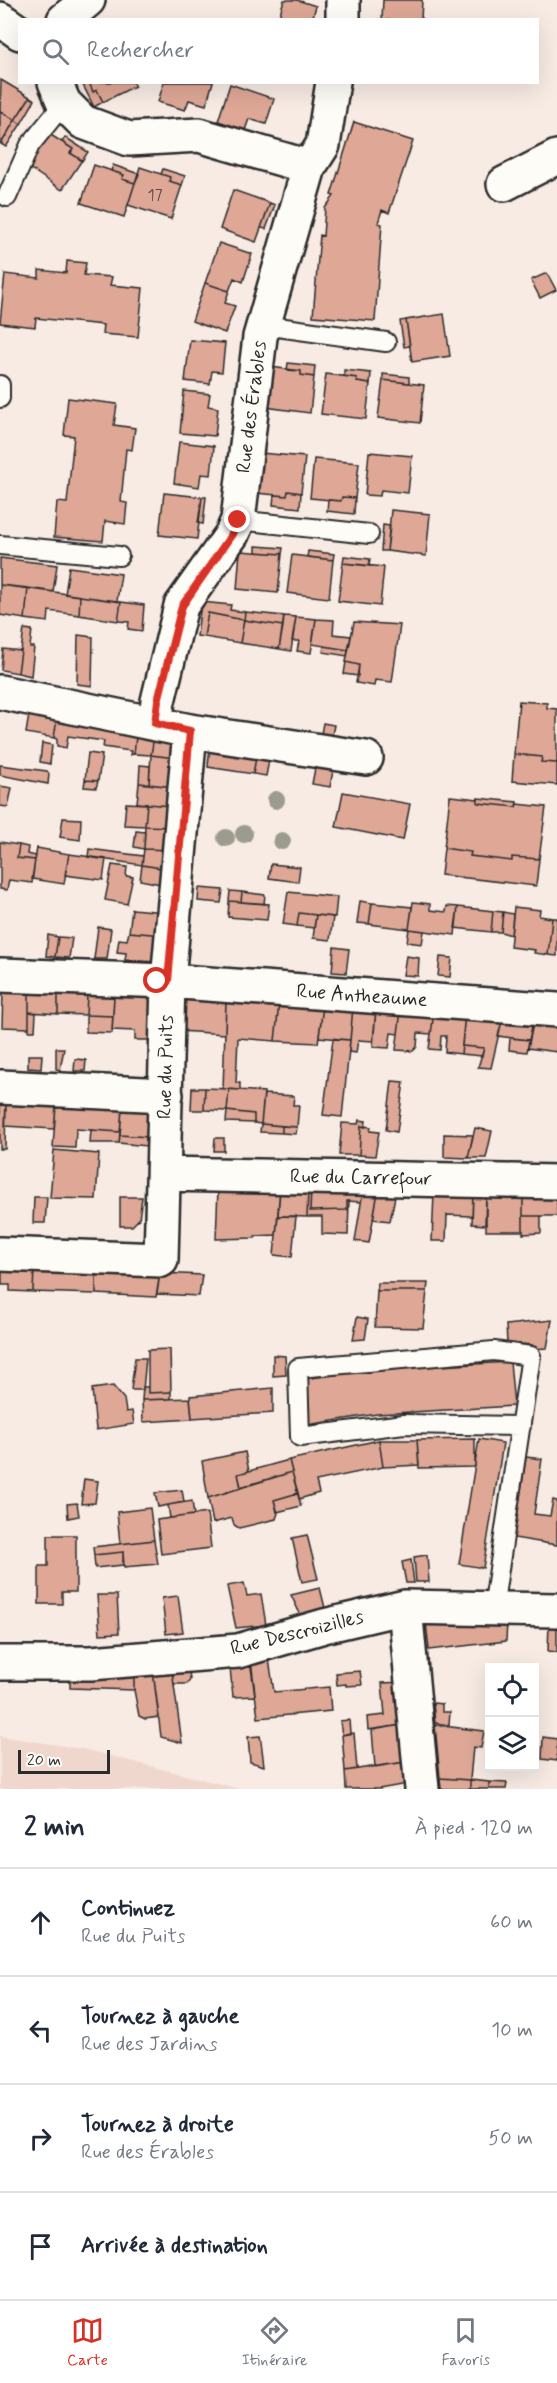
<!DOCTYPE html>
<html lang="fr">
<head>
<meta charset="utf-8">
<style>
	body { margin:0; font-family:Mynerve,sans-serif; background:#f2f2f3; color:#1f2937 }
	.controls { position:absolute; right:18px; bottom:18px; display:grid; overflow:hidden; border-radius:0px; box-shadow:0 6px 24px #0002 }
	.controls button { width:54px; height:54px; display:grid; place-items:center; padding:0; border:0; border-bottom:2px solid #e0e1e3; background:#fff; color:#1f2937; font:30px sans-serif }
	.scale { position:absolute; left:18px; bottom:15px; width:92px; box-sizing:border-box; padding-left:6px; border:3px solid #2b2b2b; border-top:0; font-size:16px; line-height:21px; white-space:nowrap; color:#2b2b2b; -webkit-text-stroke:4px #fdfcf7; paint-order:stroke }
	.stop { position:absolute; width:18px; height:18px; margin:-14px; border:4px solid #d93025; border-radius:50%; background:#fff }
	.stop.end { background:#d93025; border-color:#fff; box-shadow:0 2px 6px #0008 }
	.list { margin:0; padding:0; list-style:none }
	h2 { display:flex; justify-content:space-between; align-items:center; height:78px; margin:0; padding:0 24px; font-size:26px }
	h2 small { font-size:20px; font-weight:400; color:#747a83 }
	.list li { display:grid; grid-template-columns:39px 1fr auto; gap:18px; align-items:center; box-sizing:border-box; height:108px; padding:0 24px; border-top:2px solid #e0e1e3 }
	.list b { display:block; font-size:22px; white-space:nowrap }
	.list p { margin:0; font-size:20px; white-space:nowrap; color:#747a83 }
	.list em { font-size:20px; font-style:normal; color:#747a83 }
	.icon { flex:none; width:33px; height:33px; fill:none; stroke:currentColor; stroke-width:2; stroke-linecap:round; stroke-linejoin:round }
	.map { position:relative; flex:none; width:557px; height:1789px; overflow:hidden }
	.search { position:absolute; background:#fff; box-shadow:0 6px 24px #0002; left:18px; right:18px; top:18px; height:66px; display:flex; align-items:center; gap:15px; box-sizing:border-box; padding:0 21px; border-radius:0px; color:#747a83; font-size:22px }
	.sheet { height:510px; background:#fff }
	nav { display:flex; justify-content:space-around; align-items:center; box-sizing:border-box; height:84px; border-top:2px solid #e0e1e3; background:#fff; font-size:16px; color:#747a83 }
	nav a { display:grid; justify-items:center; gap:3px }
	nav .on { color:#d93025 }
	.map>svg:first-child { display:block }
	.built { fill:#f0d7cd }
	.building { fill:#dea796; stroke:#2b2b2b; stroke-width:1.5 }
	.lines { fill:none; stroke-linecap:round; stroke-linejoin:round }
	.service-casing { stroke:#2b2b2b; stroke-width:22 }
	.minor-casing { stroke:#2b2b2b; stroke-width:38 }
	.service { stroke:#fdfcf7; stroke-width:18 }
	.minor { stroke:#fdfcf7; stroke-width:33 }
	.tree { fill:#9c9b8e }
	.route { stroke:#d93025; stroke-width:8 }
	.labels { text-anchor:middle; dominant-baseline:central; stroke-width:4.5; stroke-linejoin:round; paint-order:stroke }
	.number-label { font-size:16px; fill:#584a46 }
	.street-label { font-size:20px; fill:#2b2b2b; stroke:#fdfcf7 }
</style>
</head>
<body>
<div class="map">
<svg width="557" height="1789" viewBox="0 0 557 1789">
	<rect width="100%" height="100%" fill="#f7ebe4"/>
	<filter id="ink" filterUnits="userSpaceOnUse"><feTurbulence type="fractalNoise" baseFrequency=".0167" numOctaves="2"/><feDisplacementMap in="SourceGraphic" scale="12" xChannelSelector="R" yChannelSelector="G"/><feConvolveMatrix kernelMatrix="1 2 1 2 8 2 1 2 1" color-interpolation-filters="sRGB"/></filter>
	<g filter="url(#ink)">
		<path class="built" d="M0 1736 83 1749 240 1789H0Z"/>
		<path class="building" d="M284 0H297L316 6 312 20H278Z
			M383 0H422L421 20H382Z
			M1 80 30 97 15 120 0 111Z
			M89 82H133L135 86 103 102 97 90 93 92Z
			M89 82 93 92 97 90 103 102 94 107 82 83Z
			M164 82H213L206 105 189 100 185 110 158 102Z
			M230 84 274 99 266 124 249 119 245 130 218 121Z
			M30 97 35 100 21 124 15 120Z
			M0 111 15 120 1 144 0 143Z
			M15 120 21 124 6 147 1 144Z
			M354 122 413 141 389 213 382 210 378 223 382 224 375 321 313 316 320 235 323 236 325 208 334 196 331 195Z
			M46 132 73 149 70 153 82 160 62 190 25 165Z
			M65 137 88 152 82 161 71 153 73 149 62 142Z
			M94 165 124 175 122 179 135 183 124 217 81 203Z
			M113 165 139 174 135 183 122 179 124 175 111 171Z
			M140 167 170 177 169 181 182 185 171 219 128 205Z
			M163 169 185 176 182 185 169 181 170 177 161 174Z
			M233 190 270 203 256 242 220 229Z
			M270 203 275 205 266 229 261 228Z
			M219 243 252 254 243 282 234 278 229 291 205 283Z
			M67 261 86 263 84 275 112 277 110 285 143 288 138 337 102 334 103 325 36 318 35 327 0 323 5 274 39 278V270L66 273Z
			M547 273 556 290 540 298 531 280Z
			M205 283 229 291 225 303 235 306 225 333 192 321Z
			M444 314 450 356 412 362 406 320Z
			M406 320 410 346 404 347 400 321Z
			M190 340 225 343 222 372 212 371 210 384 185 381Z
			M288 363 315 366 314 377 301 375V371L287 370Z
			M270 367 301 371V375L314 377 310 413 265 407Z
			M344 370 371 373 370 384 357 382V378L344 376Z
			M326 374 357 378V382L370 384 366 419 321 414Z
			M383 374 409 377V383L383 380Z
			M383 380 424 385 420 423 378 418Z
			M184 391 210 394 208 406 218 408 215 436 180 433Z
			M68 398 117 404 114 425 135 428 132 450 126 449 121 502 127 503 125 524 105 521 103 541 54 537 57 502 67 503 74 436 64 435Z
			M179 442 214 446 211 475 201 474 199 487 174 483Z
			M369 452 412 456 408 493 381 490 380 496 365 495Z
			M260 453 305 457 301 493 288 491 287 496 256 493Z
			M314 459 359 463 355 498 342 497 341 501 310 498Z
			M288 491 301 493 300 508 273 505 274 495 287 496Z
			M164 493 202 497 197 539 159 535Z
			M202 497H206L203 524 198 523Z
			M342 497 355 498 354 514 327 511 328 500 341 501Z
			M391 510 430 514 426 556 387 551Z
			M383 525 390 526 387 551H381Z
			M256 546 283 548 282 554 256 552Z
			M240 551 282 554 278 593 237 589Z
			M308 551 334 554 333 560 307 557Z
			M292 555 333 560 329 598 287 593Z
			M344 556 370 559 369 566 343 563Z
			M0 558 57 565 53 592 0 585Z
			M343 563 384 567 380 606 338 601Z
			M69 567 121 574 117 601 65 594Z
			M0 585 28 588 25 619 0 615Z
			M28 588 80 596 79 615 49 611 48 622 25 619Z
			M80 596 121 602 118 621 79 615Z
			M121 602 144 605 142 631 128 629 129 622 118 621Z
			M201 602 231 605 230 610 245 612 244 620 208 613 204 637 197 636Z
			M245 612 284 616 283 626 244 620Z
			M208 613 244 620 240 643 204 637Z
			M284 616 296 617 291 651 279 649Z
			M296 617 316 619 311 653 297 651 299 641H292Z
			M316 619 334 620 333 634 351 636 348 650 312 644Z
			M244 620 283 626 279 649 240 643Z
			M354 622 400 625 392 682 375 680 374 686 356 683 359 665 346 662Z
			M24 629 32 630 30 647H34L31 676 18 673Z
			M78 635 93 637 92 686 77 684Z
			M324 646 348 650 347 656 323 652Z
			M3 649 21 651 18 673 1 670Z
			M346 662 359 665 358 676 344 674Z
			M519 701 547 703V708L557 709V763L541 762 542 757 514 754Z
			M30 709 58 713 54 738 26 733Z
			M58 713 137 727 134 754 130 755 131 751 103 747 104 741 68 736 66 748 57 746V739L54 738Z
			M323 723 334 725 331 740 320 739Z
			M137 727 155 730 151 755 134 754Z
			M155 730 176 746 175 758 151 755Z
			M42 743 52 745 50 764 40 762Z
			M210 744 257 752 253 774 208 767Z
			M257 752 270 755 266 776 253 774Z
			M88 753 102 755 98 781 85 780Z
			M514 754 542 757 541 762 557 763V785L512 781Z
			M151 755 175 758 173 787 149 784Z
			M316 763 334 766 330 787 312 784Z
			M0 765 47 771 49 774 48 784 0 775Z
			M140 765 150 766 149 784 139 783Z
			M85 780 98 781 96 788 84 787Z
			M139 783 173 787 171 806 137 803Z
			M0 786 12 788 8 807 0 806Z
			M343 792 410 804 403 840 336 827Z
			M450 796 478 799V803L516 807 517 804 546 807 539 859 512 857V861L470 856 471 852 444 848Z
			M478 798 517 802 516 807 478 803Z
			M126 803 147 804 145 826 124 825Z
			M147 804 171 806 170 827 145 826Z
			M63 818 81 819 80 840 60 837Z
			M145 826 170 827 169 850 144 849Z
			M136 831 145 832 144 849 134 847Z
			M0 842 19 845 17 858 35 860 32 883 9 880 7 890 0 889Z
			M19 845 28 847 27 854 36 856 35 860 17 858Z
			M37 848 69 854 64 884 32 879Z
			M444 848 471 852 470 856 512 861V857L539 859 536 886 441 875Z
			M89 849 143 856 142 865 88 857Z
			M144 849 169 850 167 869 142 865Z
			M69 854 106 859 103 880 65 875Z
			M271 864 300 867 298 882 269 878Z
			M112 865 127 867 126 876 133 877 127 904 105 900Z
			M142 865 167 869 166 885 140 880Z
			M199 888 223 890 221 903 198 901Z
			M230 891 242 892 241 902 229 901Z
			M242 892 265 895 264 904 241 902Z
			M288 892 337 897 335 917 299 913 297 926 283 924Z
			M229 901 269 904 267 920 228 917Z
			M360 901 372 903 369 924 357 923Z
			M413 902 430 904V910L446 912 447 906 458 907 455 935 409 929Z
			M372 903 412 907 409 929 369 924Z
			M458 907 493 911 491 932 455 928Z
			M514 907 540 910 539 916 552 918 548 955 534 953 535 950 510 947Z
			M132 909 164 912 163 935 129 932Z
			M493 911 503 912 501 932H491Z
			M503 912 513 914 511 935 501 932Z
			M299 913 316 915 314 928 297 926Z
			M316 915 333 917 330 940 313 938Z
			M552 918H557V956L548 955Z
			M98 927 111 929 107 959H94Z
			M409 929 424 931 422 944 407 942Z
			M129 932 163 935 155 962 125 960 126 953 117 952 119 939 127 940Z
			M48 935 58 937 55 957 46 956Z
			M58 937 72 938 69 958 55 957Z
			M334 947 349 949 346 973 332 972Z
			M406 956 419 958 418 976 403 975Z
			M440 957 452 958 450 977 438 976Z
			M3 990 29 992V1028L2 1027Z
			M29 992 58 993V1014L29 1012Z
			M58 993 87 995 86 1015 58 1014Z
			M87 995 114 996 113 1016 86 1015Z
			M114 996 152 998 156 1040H135V1031L112 1030Z
			M184 997 226 1001 225 1034 180 1031Z
			M226 1001 279 1003 275 1041 238 1038 236 1083H240V1090L223 1089Z
			M279 1003 323 1006 318 1043 275 1041Z
			M323 1006 353 1007 350 1040 319 1037Z
			M353 1007 376 1009 373 1041 358 1040 356 1053 349 1052Z
			M376 1009 401 1010 398 1034 391 1033 389 1048 373 1047Z
			M401 1010 434 1012 431 1034 418 1033 417 1047 413 1051 396 1050Z
			M29 1012 36 1013 35 1031H29Z
			M434 1012 465 1014 461 1054 445 1052 446 1036H441L440 1050 429 1049Z
			M504 1013 534 1017 529 1040 498 1036Z
			M465 1014 503 1016 491 1068 478 1067 484 1048 462 1046Z
			M86 1015 113 1016 112 1033 86 1032Z
			M557 1017V1052L528 1048 534 1019Z
			M510 1038 529 1040 527 1052 509 1050Z
			M333 1039 350 1040 342 1117 323 1115Z
			M462 1046 484 1048 482 1056 461 1054Z
			M56 1048H64L60 1070 56 1069Z
			M28 1055H42L41 1069 28 1068Z
			M75 1059 86 1060 85 1071H74Z
			M392 1081 404 1082 397 1132 386 1130Z
			M192 1088H205L204 1110H191Z
			M205 1088 229 1089 227 1111 204 1110Z
			M229 1089 264 1092 261 1124 254 1123V1114L227 1111Z
			M264 1094 294 1096 293 1105H299L297 1127 261 1124Z
			M0 1103 6 1104 5 1149H0Z
			M6 1104 56 1107 54 1129 5 1126Z
			M56 1105 122 1109 120 1132 76 1129 75 1148 53 1147Z
			M122 1109 145 1110 151 1118 148 1137 120 1135Z
			M227 1111 254 1114V1123L226 1122Z
			M359 1120 366 1121 365 1127 361 1126 359 1155H339L342 1123 358 1124Z
			M261 1124 282 1126V1133L260 1132Z
			M282 1126 297 1127 296 1134 282 1133Z
			M361 1126 371 1127 370 1131 379 1132 375 1156 359 1155Z
			M475 1128 492 1131 486 1158H468Z
			M91 1130 120 1132 119 1143H90Z
			M444 1134 473 1135 468 1158 444 1157Z
			M120 1135 148 1137 147 1146 119 1143Z
			M215 1138H224V1151H214Z
			M54 1150 99 1154 96 1199 50 1198Z
			M311 1186 363 1191 361 1202 347 1201V1210L310 1211Z
			M280 1188 276 1235 255 1236V1238L216 1239 218 1189Z
			M280 1189 308 1190 307 1217 278 1216Z
			M308 1190H311L310 1211 347 1210V1201H349L348 1235 322 1234V1217H307Z
			M363 1191 378 1192 369 1243 355 1241Z
			M378 1192H396L390 1221 373 1219Z
			M434 1193 473 1194 472 1216 447 1215 446 1241H432Z
			M473 1194 486 1195 485 1225 472 1224Z
			M486 1195 523 1196V1231H486Z
			M557 1195V1216H523V1196Z
			M34 1197H47L45 1223H33Z
			M120 1197H142L139 1219 132 1226H120Z
			M278 1216H296L292 1257 274 1255Z
			M523 1216H541V1233L523 1234Z
			M2 1267 34 1268 33 1292 10 1291V1285H2Z
			M34 1267 96 1270V1294L33 1292Z
			M96 1269 160 1273 156 1297 96 1294Z
			M160 1273 202 1275 199 1296 157 1294Z
			M378 1283H428L427 1291H377Z
			M377 1291H427L423 1328 375 1327Z
			M357 1317 368 1319 365 1339 353 1340Z
			M552 1320 547 1348 531 1349 532 1345 507 1343 506 1325Z
			M170 1349 171 1392 148 1393V1350Z
			M273 1355 285 1356 286 1375 273 1376Z
			M135 1358H146L143 1390H131Z
			M510 1362 514 1406 377 1414 307 1425 304 1379 369 1370Z
			M113 1386 124 1399 126 1412 132 1411 134 1424 96 1430 92 1389Z
			M143 1387H148V1393L171 1392V1399L142 1400Z
			M273 1388V1413L192 1418 190 1396Z
			M190 1398 192 1419 143 1422 142 1400Z
			M475 1439V1467L419 1468 417 1440Z
			M479 1439 503 1443 483 1568 459 1564Z
			M379 1440 383 1467 316 1481 319 1493 299 1499 289 1460Z
			M379 1440H417L419 1465 383 1467Z
			M245 1452 249 1471 238 1474 241 1488 208 1498 202 1461Z
			M526 1457 542 1459 534 1514 550 1516 553 1500 557 1501V1545L514 1538Z
			M289 1460 292 1472 241 1487 238 1474Z
			M292 1472 298 1493 274 1500 278 1513 276 1519 239 1528 234 1525 232 1518 213 1523 208 1498Z
			M84 1479 98 1481 95 1503 81 1504Z
			M182 1490 184 1502 158 1507 155 1493Z
			M298 1493 301 1506 277 1512 274 1500Z
			M192 1501 194 1515 170 1518 168 1505Z
			M77 1503 79 1516 68 1518 67 1504Z
			M150 1508 154 1540 120 1544 117 1512Z
			M207 1513 211 1548 161 1554 157 1520Z
			M48 1535H76V1592H62V1604H39V1566H48Z
			M307 1535 318 1579 302 1582 292 1538Z
			M154 1540 158 1564 124 1567 123 1552 94 1555 93 1547Z
			M123 1552V1565L95 1568 94 1555Z
			M427 1555 429 1582H416L414 1557Z
			M411 1560 414 1583H406L402 1562Z
			M244 1583 247 1596 261 1594 266 1625 236 1628 227 1586Z
			M320 1588 325 1608 303 1620 291 1595Z
			M97 1595H117L119 1633 100 1634Z
			M178 1596 183 1632 166 1634 162 1598Z
			M507 1621 506 1641 429 1650 426 1622Z
			M549 1623H557V1652L548 1651Z
			M269 1659 274 1692 329 1687 331 1711 258 1718 251 1660Z
			M251 1667 255 1696 233 1697 230 1668Z
			M70 1670 134 1671V1690L70 1688Z
			M189 1670 190 1680 187 1684H174L172 1671Z
			M134 1671H153L159 1717 145 1719 139 1716 134 1690Z
			M153 1671H172L182 1743 161 1737Z
			M360 1671 362 1685 346 1686V1684L337 1685 336 1673Z
			M405 1682 408 1724 368 1730 367 1717 385 1715 382 1683Z
			M433 1703 442 1704V1712H450L449 1725 435 1723Z
			M349 1720 350 1733 342 1735 340 1721Z
			M408 1724 411 1761 375 1767 372 1730Z
			M435 1725 484 1731 481 1748 473 1747 470 1780 440 1778Z
			M354 1733 357 1769 345 1771 342 1735Z
			M260 1736 261 1741 264 1766 250 1762 248 1737Z
			M543 1737 557 1739V1761L542 1759Z
			M411 1761 413 1783 379 1789H346L345 1771Z
			M440 1778 470 1780V1789H441Z
			M470 1780 489 1782V1789H470Z
			M489 1782 507 1783 506 1789H489Z"/>
		<g class="lines">
			<g class="service-casing">
				<path id="service" d="M7 197 30 145 64 103
					M263 325 386 342
					M0 385V398
					M238 520 369 534
					M0 545 119 556
					M493 1609 531 1356 494 1351 298 1368 300 1437 404 1424 521 1426"/>
			</g>
			<g class="minor-casing">
				<path id="minor" d="M0 19 20 33
					M64 20 88 0
					M343 20V0
					M55 82 64 103 83 122 129 139 199 135 309 167
					M504 184 557 157
					M0 692 190 731 366 758
					M155 723 158 701 181 606 232 534 238 520 260 337 309 167 323 145 333 82
					M0 975 168 981 557 1010
					M0 1087 166 1095
					M164 1174 557 1182
					M0 1254 161 1260 168 981 190 731
					M405 1607 422 1789
					M0 1663H91L238 1651 324 1626 405 1607 557 1610"/>
			</g>
			<use href="#service" class="service"/>
			<use href="#minor" class="minor"/>
		</g>
		<g class="tree">
			<circle cx="276" cy="800" r="9"/>
			<circle cx="244" cy="834" r="9"/>
			<circle cx="226" cy="838" r="9"/>
			<circle cx="282" cy="841" r="9"/>
		</g>
	</g>
	<g class="lines" filter="url(#ink)">
		<path class="route" d="M157 981H168L190 731 155 723 158 701 182 606 232 534 238 520"/>
	</g>
	<g class="labels">
		<g class="number-label">
			<text x="155" y="195">17</text>
		</g>
		<g class="street-label">
			<text transform="translate(252 407) rotate(-83)">Rue des Érables</text>
			<text transform="translate(362 996) rotate(4)">Rue Antheaume</text>
			<text transform="translate(166 1067) rotate(-89)">Rue du Puits</text>
			<text transform="translate(361 1178) rotate(1)">Rue du Carrefour</text>
			<text transform="translate(297 1633) rotate(-14)">Rue Descroizilles</text>
		</g>
	</g>
</svg>
<div class="controls">
<button><svg class="icon" aria-label="locate" viewBox="0 0 24 24"><circle cx="12" cy="12" r="6"/><path d="M12 2v4M12 18v4M2 12h4M18 12h4"/></svg></button>
<button><svg class="icon" aria-label="layers" viewBox="0 0 24 24"><path d="M12 4l9 5-9 5-9-5zM3 14l9 5 9-5"/></svg></button>
</div>
<div class="scale">20 m</div>
<div class="stop" style="left:157px;top:981px"></div>
<div class="stop end" style="left:238px;top:520px"></div>
<div class="search"><svg class="icon" aria-label="search" viewBox="0 0 24 24"><circle cx="10" cy="10" r="6"/><path d="M15 15l6 6"/></svg>Rechercher</div>
</div>
<section class="sheet">
<h2>2 min<small>À pied · 120 m</small></h2>
<ul class="list">
<li><svg class="icon" aria-label="ahead" viewBox="0 0 24 24"><path d="M12 20V5M6 11l6-6 6 6"/></svg><div><b>Continuez</b><p>Rue du Puits</p></div><em>60 m</em></li>
<li><svg class="icon" aria-label="left" viewBox="0 0 24 24"><path d="M17 20v-9H6M10 6l-5 5 5 5"/></svg><div><b>Tournez à gauche</b><p>Rue des Jardins</p></div><em>10 m</em></li>
<li><svg class="icon" aria-label="right" viewBox="0 0 24 24"><path d="M7 20v-9h11M14 6l5 5-5 5"/></svg><div><b>Tournez à droite</b><p>Rue des Érables</p></div><em>50 m</em></li>
<li><svg class="icon" aria-label="arrive" viewBox="0 0 24 24"><path d="M6 21V4h12l-3 4 3 4H6"/></svg><div><b>Arrivée à destination</b></div></li>
</ul>
</section>
<nav>
<a class="on"><svg class="icon" aria-label="map" viewBox="0 0 24 24"><path d="M3 6l6-2 6 2 6-2v14l-6 2-6-2-6 2zM9 4v14M15 6v14"/></svg>Carte</a>
<a><svg class="icon" aria-label="directions" viewBox="0 0 24 24"><path d="M12 3l9 9-9 9-9-9zM9 14v-3h6M13 9l2 2-2 2"/></svg>Itinéraire</a>
<a><svg class="icon" aria-label="saved" viewBox="0 0 24 24"><path d="M7 4h10v16l-5-4-5 4z"/></svg>Favoris</a>
</nav>
</body>
</html>
